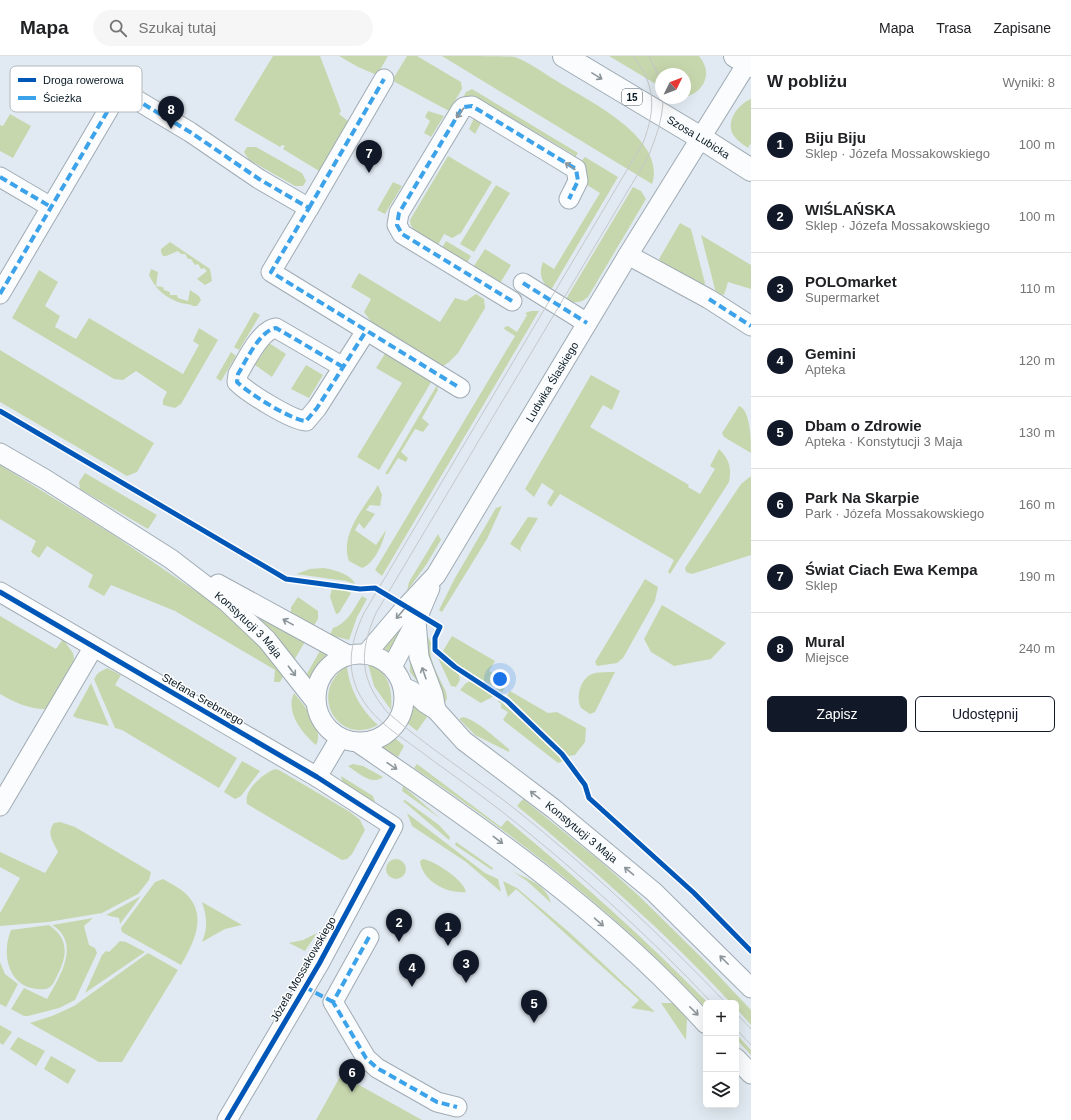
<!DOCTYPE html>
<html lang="pl">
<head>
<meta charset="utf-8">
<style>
	body { margin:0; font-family:Arial,sans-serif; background:#f6f6f6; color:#202124 }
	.controls { position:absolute; right:12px; bottom:12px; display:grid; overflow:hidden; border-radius:6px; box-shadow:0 4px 16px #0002 }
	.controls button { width:36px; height:36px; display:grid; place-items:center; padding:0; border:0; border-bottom:1px solid #e0e0e0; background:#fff; color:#202124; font:20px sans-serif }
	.compass { position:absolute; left:655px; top:12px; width:36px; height:36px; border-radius:50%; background:#fff; box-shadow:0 4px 16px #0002; rotate:47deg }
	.you { position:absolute; left:500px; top:623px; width:14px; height:14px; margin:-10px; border:3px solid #fff; border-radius:50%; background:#1a73e8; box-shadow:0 0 0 6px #1a73e833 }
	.badge { display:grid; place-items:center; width:26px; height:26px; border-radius:50%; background:#111827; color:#fff; font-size:13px; font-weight:700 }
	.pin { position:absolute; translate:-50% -33px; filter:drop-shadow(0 1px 2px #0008) }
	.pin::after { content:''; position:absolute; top:21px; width:14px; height:12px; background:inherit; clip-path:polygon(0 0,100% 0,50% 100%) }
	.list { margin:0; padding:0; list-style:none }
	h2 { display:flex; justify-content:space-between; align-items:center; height:52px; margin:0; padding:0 16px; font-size:17px }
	h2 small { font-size:13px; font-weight:400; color:#757577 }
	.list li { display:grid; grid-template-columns:26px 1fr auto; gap:12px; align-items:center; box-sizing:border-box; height:72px; padding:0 16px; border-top:1px solid #e0e0e0 }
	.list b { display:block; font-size:15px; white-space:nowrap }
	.list p { margin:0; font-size:13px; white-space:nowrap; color:#757577 }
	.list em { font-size:13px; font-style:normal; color:#757577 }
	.actions { display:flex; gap:8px; padding:12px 16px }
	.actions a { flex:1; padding:9px 0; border:1px solid #111827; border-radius:6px; text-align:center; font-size:14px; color:#111827 }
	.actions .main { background:#111827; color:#fff }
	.icon { flex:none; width:22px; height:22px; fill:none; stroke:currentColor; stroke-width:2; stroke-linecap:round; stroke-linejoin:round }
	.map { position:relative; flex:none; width:751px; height:1064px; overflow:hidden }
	header { display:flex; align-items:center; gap:24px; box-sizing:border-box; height:56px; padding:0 20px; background:#fff; border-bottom:1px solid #e0e0e0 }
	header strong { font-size:19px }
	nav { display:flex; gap:22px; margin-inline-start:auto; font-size:14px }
	.search { width:280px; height:36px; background:#f6f6f6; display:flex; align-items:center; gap:10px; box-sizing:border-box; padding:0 14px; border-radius:22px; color:#757577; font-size:15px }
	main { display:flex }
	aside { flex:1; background:#fff }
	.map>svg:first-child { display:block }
	.green { fill:#c7d7ad }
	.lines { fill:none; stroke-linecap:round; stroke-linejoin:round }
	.minor-casing { stroke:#a0abb4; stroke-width:21 }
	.major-casing { stroke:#a0abb4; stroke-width:24 }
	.minor { stroke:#fafcfd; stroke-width:19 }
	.major { stroke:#fafcfd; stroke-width:22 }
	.tram { stroke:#c4c7ca; stroke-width:1 }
	.quiet { stroke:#3ca2ea; stroke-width:4; stroke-dasharray:8 4; stroke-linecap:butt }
	.cycleway-casing { stroke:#fff; stroke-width:8 }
	.cycleway { stroke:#0057b8; stroke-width:5 }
	.oneway { stroke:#8c959a }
	.labels { text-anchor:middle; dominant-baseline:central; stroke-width:3; stroke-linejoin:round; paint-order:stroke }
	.shield { fill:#fff; stroke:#515d64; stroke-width:1 }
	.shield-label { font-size:10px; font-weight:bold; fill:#061722 }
	.street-label { font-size:11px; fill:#061722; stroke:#fff }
	.key { fill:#fff; stroke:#b4b9bd; stroke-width:1 }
	.key-label { font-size:11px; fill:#061722 }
</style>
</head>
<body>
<header>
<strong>Mapa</strong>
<div class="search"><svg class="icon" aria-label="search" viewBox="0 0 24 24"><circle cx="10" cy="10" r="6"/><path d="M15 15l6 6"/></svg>Szukaj tutaj</div>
<nav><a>Mapa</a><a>Trasa</a><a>Zapisane</a></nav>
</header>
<main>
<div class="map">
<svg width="751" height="1064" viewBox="0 0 751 1064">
	<rect width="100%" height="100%" fill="#e1eaf2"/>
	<path class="green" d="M273 0H320L341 55 339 58 348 65 319 115 283 93 285 90 282 89 280 91 234 64Z
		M339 0H388L377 19 358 11Z
		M407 0H417L461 26 462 33 449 55 395 26 393 23Z
		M442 0C455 0 507 0 515 1 531 7 546 19 560 27 591 46 667 83 652 128Z
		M609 0H699C713 16 705 36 685 41V18H661V31Z
		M472 33 578 97 572 106 574 99 478 42 470 40 460 47 466 36Z
		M751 43V87L748 92C742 88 732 81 731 73 729 61 740 47 751 43Z
		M428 55 444 60 431 81 424 77 430 65 425 61Z
		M465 56 481 67 475 78 469 73 474 62Z
		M10 58 31 70 13 102 0 95V69L3 70Z
		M247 91H256L302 117 306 125 303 130H295L249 104 244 96Z
		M448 100 492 126 461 177 452 182 444 178 438 189C428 183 410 177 410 164Z
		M585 101 618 121 551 234C542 227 538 218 543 206L554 213 600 137 582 126 578 109Z
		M393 126 402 130 385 158 377 154Z
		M496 129 510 137 474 196 460 188Z
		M633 131 641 135 646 143 588 241C581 247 574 248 566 243Z
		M680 167 691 173 705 227 704 231 664 209 659 203Z
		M701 179 751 209V233L728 226 724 239 716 237Z
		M446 185 471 200 465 210 440 195Z
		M170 186 210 213 212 225 205 229 197 223 207 215 204 212 201 213 198 208 195 209 191 203H188L185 198H181L178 195 166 200H163L161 196V193Z
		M485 193 511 209 499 229 472 213Z
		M151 213 158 216 156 230 163 231 164 234 170 236V239H177L178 242 188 245 190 234 199 240 201 244 197 250H193C188 247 186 249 181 247 166 242 155 233 149 219Z
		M39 214 58 226 45 250 60 260 55 271 76 283 89 262 183 318 199 289 193 285 199 272 218 284 181 348 175 352 163 349V344L167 336 136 315 123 324 114 323 12 262Z
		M359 217 440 266 455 242 466 245 476 238 484 243 485 252 458 297 449 306 439 313 381 279 364 256 371 243 351 231Z
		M531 255H539L382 520 375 514 515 280 504 273 505 271 508 270 517 276 527 259 525 257Z
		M254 256 260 259 239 294 234 291Z
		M269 287 286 298 272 321 255 309Z
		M0 294 154 387 137 416 127 420 0 346Z
		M231 296 236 300 221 325 216 322Z
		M386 296 433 323 379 414 357 401 402 327 376 312Z
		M306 309 323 319 309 342 291 333Z
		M591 319 620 335 612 354 603 349 590 371 689 429 688 431 700 438 715 413 710 410 719 393C729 403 732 412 729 426L670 518 668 516 674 504 560 438 551 451 547 447 554 435 542 427 534 441 525 433Z
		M437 329 438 334 422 362 429 368 423 376 415 373 401 396 408 402 406 406 398 402 388 418H385Z
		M739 350C751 354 751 386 751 397L724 381 722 377Z
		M0 409 112 478 235 562 253 579 284 619 280 626H274L275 614 175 555 111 529 104 540 88 531 93 519 47 490 39 502 31 496 36 485 0 463Z
		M85 417 157 459 148 473 80 433 79 426Z
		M751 420V499L692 518 686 516 685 512 741 428Z
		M378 429 382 439 380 450 370 449 366 454 375 458 364 473 359 467 355 474 376 489 386 474C383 487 375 507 362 512L349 505C339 478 365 451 378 429Z
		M502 450 487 483 442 556 439 554 455 522 496 452Z
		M528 461 538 462 520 493 522 496 510 488Z
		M438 478 441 484 426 509 407 535 409 526Z
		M324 512C334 514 351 518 355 528L346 525 296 518 310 513Z
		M645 523 658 531 655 545 623 602 617 607 597 610 595 606Z
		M332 532 346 534 351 537 339 557 336 558 330 541Z
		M362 540 367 543 357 561 349 584 330 579 333 572C348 567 354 552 362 540Z
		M298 541 318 555V563L313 571 291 557V551Z
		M662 549 726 587 711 603 674 610 651 596 644 583Z
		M247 551 306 584 293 606Z
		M0 560 56 593 63 583 73 597 74 602 73 607 48 650 45 653C28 653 14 646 0 638Z
		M402 564 407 567 393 598 381 591Z
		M427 579 431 587C427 603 440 622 446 636L447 642 445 647 439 637 425 587Z
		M452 580 495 605 489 615 509 626 502 636 457 608 443 595Z
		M321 593 327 598 315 612 309 627 305 621Z
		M438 602 459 619 460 624 456 631 451 630Z
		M410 606 414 607 426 637 410 616Z
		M368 608C389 615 393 634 391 654L374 630Z
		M347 610C349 632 361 654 378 669 339 691 306 637 347 610Z
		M107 612 121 619 115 629 237 702 219 732 122 674 115 672 94 623 98 617Z
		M615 616 595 656 590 658 581 652C575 640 581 620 595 617 601 616 608 616 615 616Z
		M471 625 494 640 481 647 460 634 466 627Z
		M91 627 109 670 77 662 73 660Z
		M510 635 548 657 557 656 586 672 585 686 575 699 569 700 507 639Z
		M294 637C304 649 325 674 316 689 302 677 285 656 294 637Z
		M499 644 560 700 563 705 558 707 503 664 508 656 501 652V647L498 646Z
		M414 646 427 661 417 675 407 667Z
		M463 661C477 664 498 684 509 693V696L475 679 459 663Z
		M395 682 404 690 398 701 379 690Z
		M242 705 260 715 241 740 235 743 224 736Z
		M353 708 363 710 383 721C371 730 359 717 348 710Z
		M417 708 501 771 507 764C577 822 644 882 708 947H706V952C619 860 519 782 414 712Z
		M275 713 279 714 350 756 360 764 365 774 352 798 347 803 342 804 247 748C243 734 264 717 275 713Z
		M341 720 373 740 376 750 343 728Z
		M403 730 441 763 402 735Z
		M523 743 600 805 638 839 703 903 751 954V969L736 952V947H731C665 876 592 812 517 750Z
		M405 744 439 769 450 781 449 784 403 745Z
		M407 757 485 817 498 823 501 836 466 806 412 770Z
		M60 766 75 771 151 816 149 824 138 838 102 857 48 866 0 870V857L20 822 0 811V796L45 817 58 796C53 785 46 778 54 767Z
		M456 786 493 812 492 814 455 789Z
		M386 813a10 10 0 1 1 20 0a10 10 0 1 1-20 0Z
		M423 803C435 805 464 824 466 836 447 838 422 825 420 805Z
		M512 815C527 823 547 829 551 847L527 825Z
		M163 823C170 827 178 831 184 836 209 858 194 886 181 909L122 876 121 872 155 826Z
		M503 825 517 832 570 877 655 956 631 952 639 944 516 833 508 841Z
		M141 840 120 868 119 862 106 859Z
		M202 846 242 869 225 873 202 886C208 872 207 861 202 846Z
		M93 862 84 870 89 889 95 892 97 897 75 944 59 952 28 960H24L11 953 24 932 47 943C59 922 82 887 52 869Z
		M49 869C70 883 67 901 57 920 54 926 52 932 45 933 10 936 0 901 11 874Z
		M317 877 305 895 289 887 303 884Z
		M120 885 126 886 145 896 85 937 102 899 106 895 109 896Z
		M148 897 178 914 122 1006H99L30 967 52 960 74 950Z
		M0 906 5 918 18 928 6 951 0 948Z
		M661 947H673L687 963 686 984Z
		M0 969 12 976 3 989 0 987Z
		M736 978 751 994V999L736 983Z
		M18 981 45 995 36 1010 10 993Z
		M51 1000 76 1014 68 1028 44 1013Z
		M341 1019 422 1064H316Z"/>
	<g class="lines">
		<g class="minor-casing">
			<g id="minor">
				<path d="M0 121 51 151"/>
				<path d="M309 152 384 23"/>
				<path d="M628 199 709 243 751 270"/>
				<path d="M523 227 587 267"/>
				<path d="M0 238 120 34 190 76 259 123 309 152 271 216 460 332"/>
				<path d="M512 245 402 178 397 169 399 157 461 54 464 51 472 50 576 113 578 125 569 143"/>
				<path d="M343 311 276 272C260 274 246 305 238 318L237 326C248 337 291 364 306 365L317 352 366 275"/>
				<path id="s1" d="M0 397 45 423 171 503 227 546 267 584 315 645"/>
				<path d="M218 528 346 598"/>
				<path d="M430 532 416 565 419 601 433 638 436 654"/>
				<path d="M0 536 317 721 393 770 319 908 227 1064"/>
				<circle cx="360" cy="642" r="44"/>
				<path id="s2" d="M366 598 406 551 436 519 628 199 751 1"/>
				<path d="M392 611 416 565"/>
				<path id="s3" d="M403 631 412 635 425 647 436 654 464 685 554 753 654 836 751 932"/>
				<path d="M360 688C482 771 606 857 706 968"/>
				<path d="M317 721 340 682"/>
				<path d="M0 750 93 592"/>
				<path d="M369 881 333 946 366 1002 377 1012 437 1046 457 1051"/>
				<path d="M736 1002 751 1018"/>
			</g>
		</g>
		<g class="major-casing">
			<g id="major">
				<path id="s4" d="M564 0 701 82 751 114"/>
				<path d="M735 0 751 10"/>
			</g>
		</g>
		<use href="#minor" class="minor"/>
		<use href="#major" class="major"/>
		<path class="tram" d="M633 0C656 29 656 53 643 87L364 557C350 587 344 616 364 646 378 667 400 680 420 695 447 715 474 734 500 754 575 813 647 878 712 947
			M649 0 661 25
			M663 42C663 63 656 81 648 101L376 557C359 596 359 622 387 656 427 691 473 720 515 753 590 813 660 878 726 947
			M736 957 751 973
			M736 973 751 989"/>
		<path class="quiet" d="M110 27 120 34
			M0 121 51 151
			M309 152 384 23
			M523 227 587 267
			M0 238 120 34 190 76 259 123 309 152 271 216 460 332
			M709 243 751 270
			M512 245 402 178 397 169 399 157 461 54 464 51 472 50 576 113 578 125 569 143
			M343 311 276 272C260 274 246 305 238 318L237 326C248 337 291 364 306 365L317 352 366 275
			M369 881 333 946 366 1002 377 1012 437 1046 457 1051
			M305 931 333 946"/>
		<g class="cycleway-casing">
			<path id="cycleway" d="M0 355 286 523 360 533 375 532 440 571 435 582V594L455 611 507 645 562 698 585 729 589 742 694 837 751 895
				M0 536 317 721 393 770 319 908 227 1064"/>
		</g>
		<use href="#cycleway" class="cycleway"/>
	</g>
	<defs><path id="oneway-shaft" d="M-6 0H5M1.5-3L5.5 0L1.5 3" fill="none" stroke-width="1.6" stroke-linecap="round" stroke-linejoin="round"/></defs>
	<g class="oneway">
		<use href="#oneway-shaft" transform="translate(597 20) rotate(31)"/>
		<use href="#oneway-shaft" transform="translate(460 57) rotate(127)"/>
		<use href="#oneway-shaft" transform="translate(570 110) rotate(-146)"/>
		<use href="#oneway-shaft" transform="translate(400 558) rotate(130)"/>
		<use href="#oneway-shaft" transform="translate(288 566) rotate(-151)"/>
		<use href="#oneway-shaft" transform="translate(292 615) rotate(53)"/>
		<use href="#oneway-shaft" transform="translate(424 617) rotate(-109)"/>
		<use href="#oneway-shaft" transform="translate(392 710) rotate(34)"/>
		<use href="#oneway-shaft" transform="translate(535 739) rotate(-142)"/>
		<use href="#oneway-shaft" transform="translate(498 784) rotate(37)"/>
		<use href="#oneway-shaft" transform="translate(629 815) rotate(-140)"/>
		<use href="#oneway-shaft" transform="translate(599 866) rotate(41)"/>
		<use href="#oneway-shaft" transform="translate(724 904) rotate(-135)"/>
		<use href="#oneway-shaft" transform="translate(694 955) rotate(45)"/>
	</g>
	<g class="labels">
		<rect class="shield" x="622" y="33" width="20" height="16" rx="3"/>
		<g class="shield-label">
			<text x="632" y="41">15</text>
		</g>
		<g class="street-label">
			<text stroke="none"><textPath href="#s4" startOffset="157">Szosa Lubicka</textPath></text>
			<text stroke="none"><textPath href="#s2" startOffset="331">Ludwika Ślaskiego</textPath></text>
			<text stroke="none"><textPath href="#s1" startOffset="303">Konstytucji 3 Maja</textPath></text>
			<text transform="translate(203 643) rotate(30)">Stefana Srebrnego</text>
			<text stroke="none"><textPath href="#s3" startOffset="231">Konstytucji 3 Maja</textPath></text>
			<text transform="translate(303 913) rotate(-60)">Józefa Mossakowskiego</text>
		</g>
	</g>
	<rect x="10" y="10" width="132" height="46" rx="6" class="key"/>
	<rect x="18" y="22" width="18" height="4" fill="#0057b8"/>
	<rect x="18" y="40" width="18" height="4" fill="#3ca2ea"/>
	<g class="key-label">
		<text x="43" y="28">Droga rowerowa</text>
		<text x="43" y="46">Ścieżka</text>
	</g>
</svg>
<div class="controls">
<button>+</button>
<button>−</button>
<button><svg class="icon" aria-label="layers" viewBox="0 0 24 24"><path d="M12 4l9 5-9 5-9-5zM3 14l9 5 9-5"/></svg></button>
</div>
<svg class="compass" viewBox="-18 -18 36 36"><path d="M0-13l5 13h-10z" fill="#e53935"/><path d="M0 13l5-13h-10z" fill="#757577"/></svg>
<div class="you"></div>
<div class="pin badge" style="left:448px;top:890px">1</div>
<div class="pin badge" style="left:399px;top:886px">2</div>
<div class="pin badge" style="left:466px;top:927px">3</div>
<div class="pin badge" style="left:412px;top:931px">4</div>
<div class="pin badge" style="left:534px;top:967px">5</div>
<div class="pin badge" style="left:352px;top:1036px">6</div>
<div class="pin badge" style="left:369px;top:117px">7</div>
<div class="pin badge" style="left:171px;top:73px">8</div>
</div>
<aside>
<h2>W pobliżu<small>Wyniki: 8</small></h2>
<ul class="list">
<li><span class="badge">1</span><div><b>Biju Biju</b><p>Sklep · Józefa Mossakowskiego</p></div><em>100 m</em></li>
<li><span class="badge">2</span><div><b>WIŚLAŃSKA</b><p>Sklep · Józefa Mossakowskiego</p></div><em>100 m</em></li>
<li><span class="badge">3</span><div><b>POLOmarket</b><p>Supermarket</p></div><em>110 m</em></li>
<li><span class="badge">4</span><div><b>Gemini</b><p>Apteka</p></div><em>120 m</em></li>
<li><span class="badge">5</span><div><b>Dbam o Zdrowie</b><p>Apteka · Konstytucji 3 Maja</p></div><em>130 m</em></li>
<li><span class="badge">6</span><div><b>Park Na Skarpie</b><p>Park · Józefa Mossakowskiego</p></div><em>160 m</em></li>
<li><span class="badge">7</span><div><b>Świat Ciach Ewa Kempa</b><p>Sklep</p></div><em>190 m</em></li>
<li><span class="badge">8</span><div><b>Mural</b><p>Miejsce</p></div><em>240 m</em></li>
</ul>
<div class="actions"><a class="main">Zapisz</a><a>Udostępnij</a></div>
</aside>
</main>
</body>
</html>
